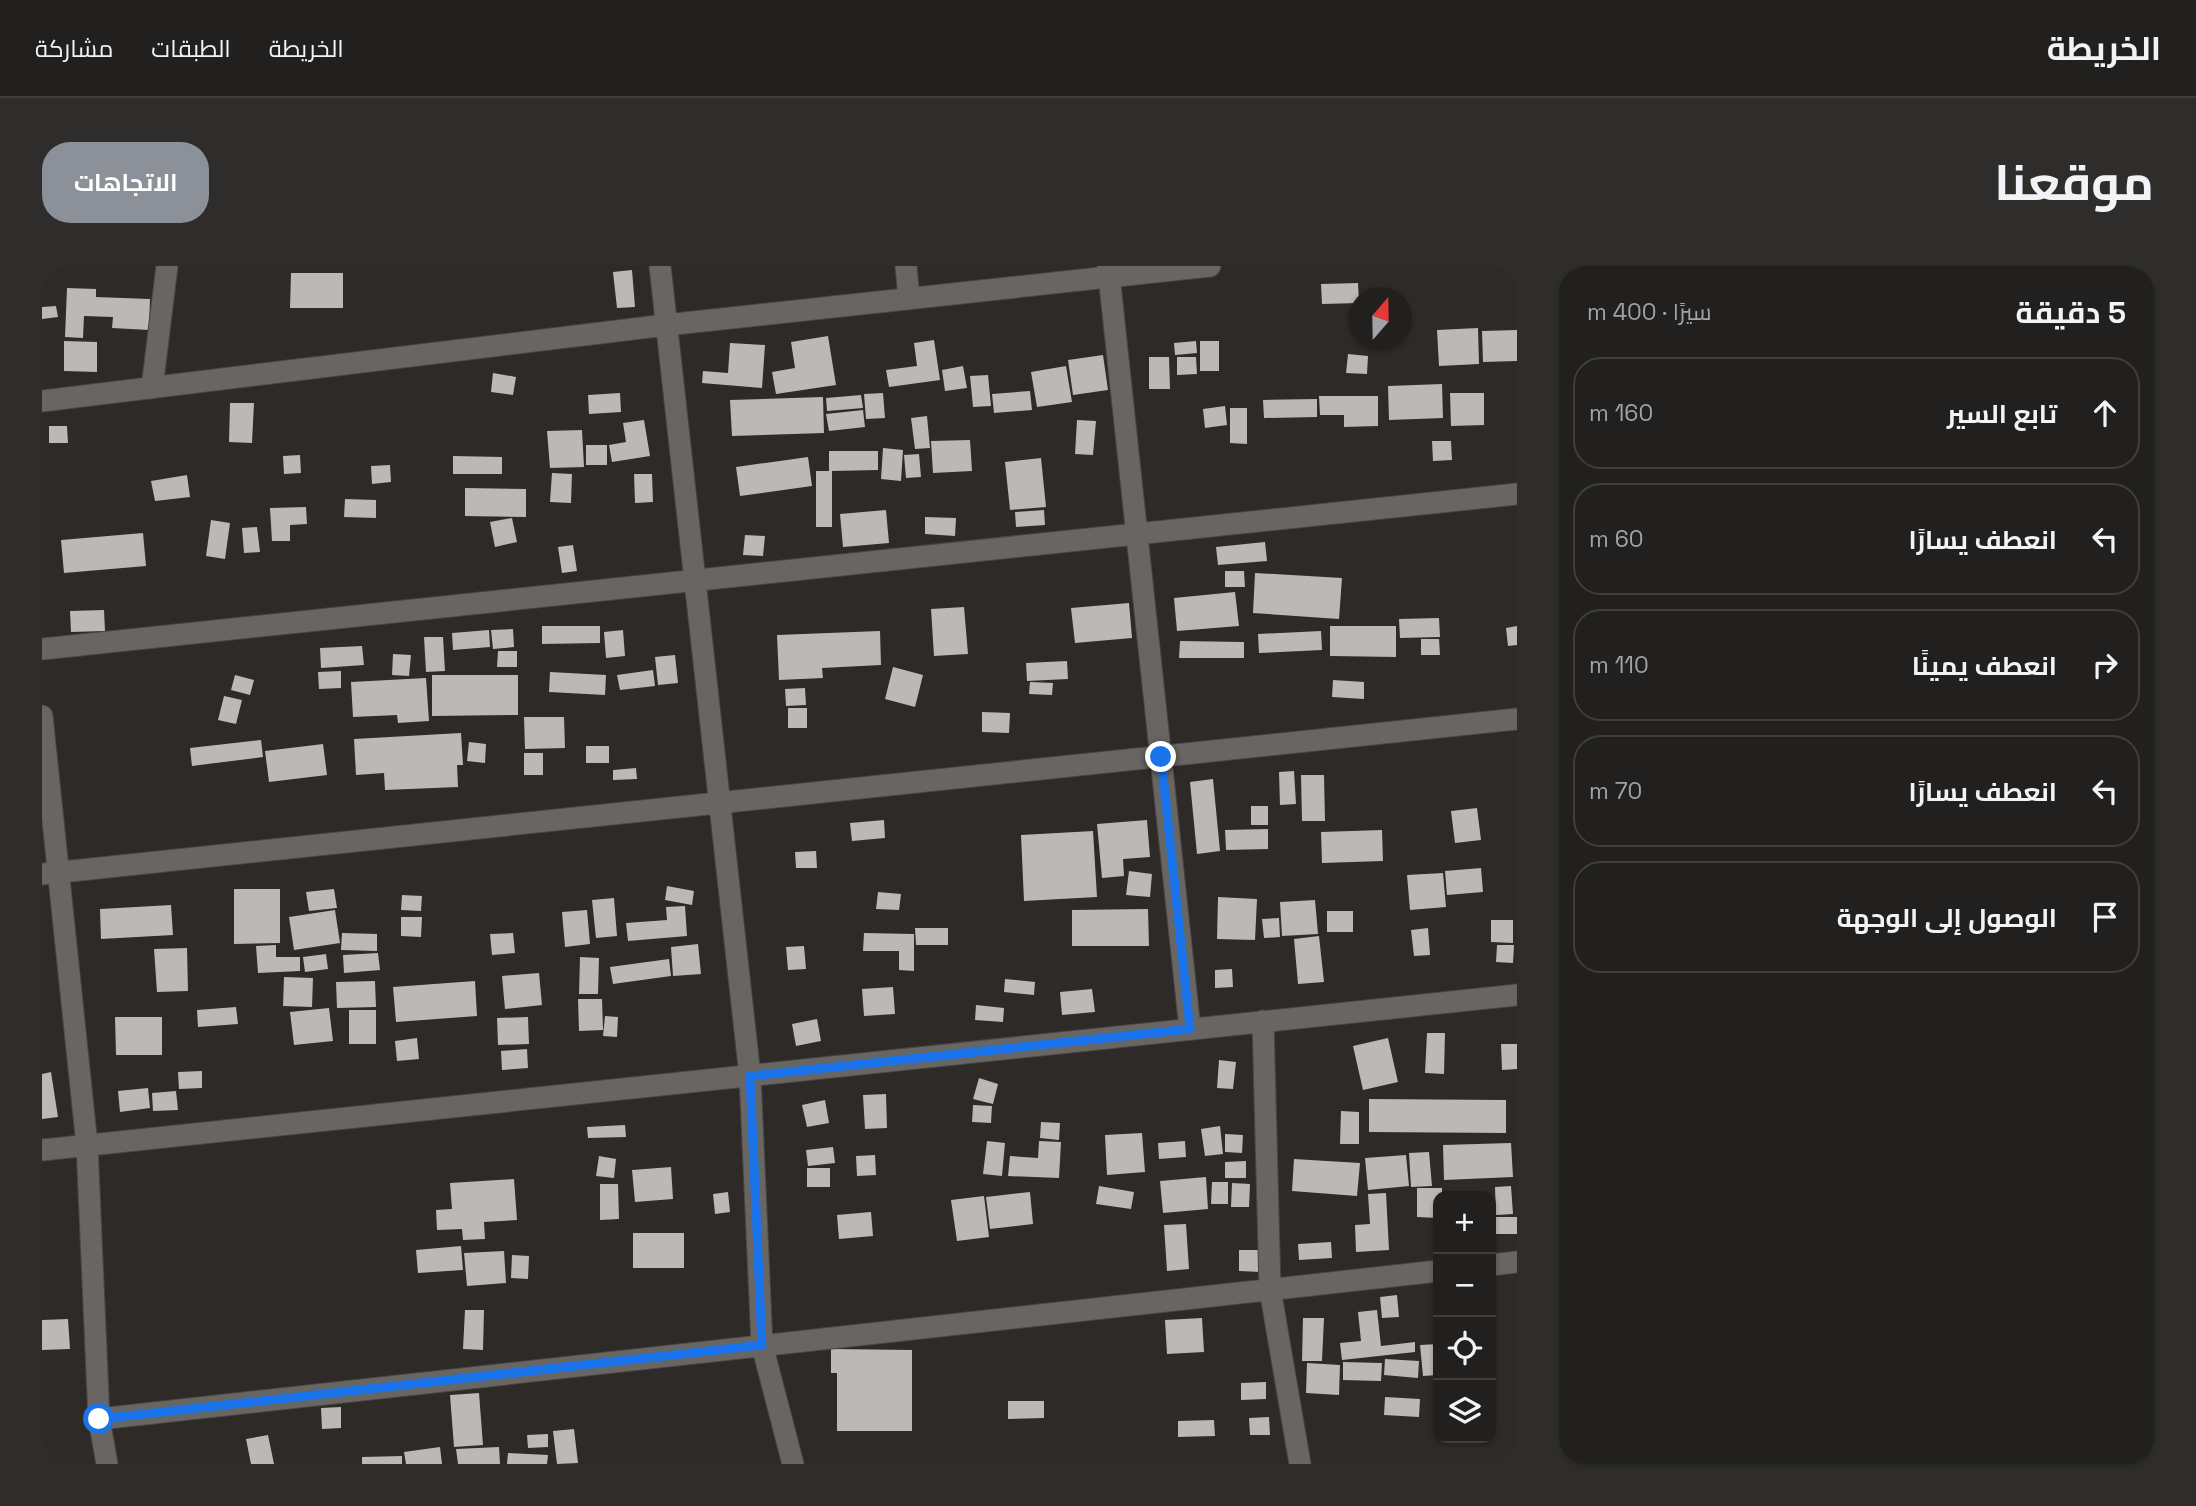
<!DOCTYPE html>
<html lang="ar">
<head>
<meta charset="utf-8">
<style>
	body { margin:0; font-family:"Space Grotesk",Cairo,sans-serif; background:#2e2d2b; color:#f1f3f6; direction:rtl }
	.controls { position:absolute; right:21px; bottom:21px; display:grid; overflow:hidden; border-radius:14px; box-shadow:0 2px 5px #0004 }
	.controls button { width:63px; height:63px; display:grid; place-items:center; padding:0; border:0; border-bottom:2px solid #3f3e3c; background:#22201e; color:#f1f3f6; font:35px sans-serif }
	.compass { position:absolute; left:1307px; top:21px; width:63px; height:63px; border-radius:50%; background:#22201e; box-shadow:0 2px 5px #0004; rotate:20deg }
	.stop { position:absolute; width:21px; height:21px; margin:-16px; border:5px solid #1a73e8; border-radius:50%; background:#fff }
	.stop.end { background:#1a73e8; border-color:#fff; box-shadow:0 2px 7px #0008 }
	.list { margin:0; padding:0; list-style:none }
	h2 { display:flex; justify-content:space-between; align-items:center; height:91px; margin:0; padding:0 28px; font-size:30px }
	h2 small { font-size:23px; font-weight:400; color:#a2a3a4 }
	.list li { display:grid; grid-template-columns:46px 1fr auto; gap:21px; align-items:center; box-sizing:border-box; height:112px; margin:0 14px 14px; padding:0 14px; border:2px solid #3f3e3c; border-radius:28px }
	.list b { display:block; font-size:26px; white-space:nowrap }
	.list em { font-size:23px; font-style:normal; color:#a2a3a4 }
	.icon { flex:none; width:38px; height:38px; fill:none; stroke:currentColor; stroke-width:2; stroke-linecap:round; stroke-linejoin:round }
	.map { position:relative; flex:none; width:1475px; height:1198px; overflow:hidden; direction:ltr; border-radius:28px }
	header { display:flex; align-items:center; gap:42px; box-sizing:border-box; height:98px; padding:0 35px; background:#22201e; border-bottom:2px solid #3f3e3c }
	header strong { font-size:33px }
	nav { display:flex; gap:38px; margin-inline-start:auto; font-size:24px }
	.intro { display:flex; align-items:center; justify-content:space-between; box-sizing:border-box; height:168px; padding:0 42px }
	h1 { margin:0; font-size:49px }
	.button { padding:18px 32px; border-radius:28px; background:#8c9099; color:#fff; font-size:24px; font-weight:700 }
	main { display:flex; gap:42px; padding:0 42px }
	aside { flex:1; background:#22201e; border-radius:28px; box-shadow:0 2px 5px #0004 }
	.map>svg:first-child { display:block }
	.building { fill:#bbb8b5 }
	.lines { fill:none; stroke-linecap:round; stroke-linejoin:round }
	.minor-casing { stroke:#494745; stroke-width:23 }
	.minor { stroke:#686663; stroke-width:21 }
	.route { stroke:#1a73e8; stroke-width:9 }
</style>
</head>
<body>
<header>
<strong>الخريطة</strong>
<nav><a>الخريطة</a><a>الطبقات</a><a>مشاركة</a></nav>
</header>
<div class="intro"><h1>موقعنا</h1><a class="button">الاتجاهات</a></div>
<main>
<aside>
<h2>5 دقيقة<small>سيرًا · 400 m</small></h2>
<ul class="list">
<li><svg class="icon" aria-label="ahead" viewBox="0 0 24 24"><path d="M12 20V5M6 11l6-6 6 6"/></svg><div><b>تابع السير</b></div><em>160 m</em></li>
<li><svg class="icon" aria-label="left" viewBox="0 0 24 24"><path d="M17 20v-9H6M10 6l-5 5 5 5"/></svg><div><b>انعطف يسارًا</b></div><em>60 m</em></li>
<li><svg class="icon" aria-label="right" viewBox="0 0 24 24"><path d="M7 20v-9h11M14 6l5 5-5 5"/></svg><div><b>انعطف يمينًا</b></div><em>110 m</em></li>
<li><svg class="icon" aria-label="left" viewBox="0 0 24 24"><path d="M17 20v-9H6M10 6l-5 5 5 5"/></svg><div><b>انعطف يسارًا</b></div><em>70 m</em></li>
<li><svg class="icon" aria-label="arrive" viewBox="0 0 24 24"><path d="M6 21V4h12l-3 4 3 4H6"/></svg><div><b>الوصول إلى الوجهة</b></div></li>
</ul>
</aside>
<div class="map">
<svg width="1475" height="1198" viewBox="0 0 1475 1198">
	<rect width="100%" height="100%" fill="#2d2a28"/>
	<path class="building" d="M590 4 593 41 575 42 571 6Z
		M249 7H301V42H248Z
		M1316 17 1317 37 1280 38 1279 18Z
		M25 22 54 23V31L108 33 107 64 70 62 71 51 42 50 41 72 23 71Z
		M14 40 16 51 0 53V41Z
		M1436 62 1437 98 1397 100 1395 64Z
		M1475 64V95L1441 96 1440 65Z
		M786 70 794 119 734 128 730 106 753 102 749 76Z
		M892 74 898 114 847 121 844 104 875 100 872 77Z
		M22 75 55 76V106L22 105Z
		M1154 75 1155 87 1133 89 1132 77Z
		M1158 75H1177V105H1158Z
		M688 77 723 79 720 122 660 117 661 105 686 107Z
		M1306 88 1326 90 1325 108 1304 107Z
		M1061 89 1066 124 1031 129 1026 94Z
		M1107 91H1127L1128 123H1107Z
		M1135 91H1154L1155 108 1135 109Z
		M921 100 925 122 903 125 900 104Z
		M1024 100 1030 136 995 141 989 106Z
		M451 107 474 111 471 129 449 126Z
		M946 109 949 140 931 141 928 110Z
		M1400 118 1401 152 1347 154 1346 120Z
		M988 125 990 144 952 147 950 128Z
		M578 127 579 146 547 148 546 129Z
		M841 127 843 152 824 153 822 128Z
		M1408 127H1442V159L1409 160Z
		M819 129 821 142 785 145 784 132Z
		M1277 130H1336V160L1302 161V149H1278Z
		M781 131 782 167 690 170 688 134Z
		M1275 133V151L1222 152 1221 134Z
		M188 137H212L210 177 187 176Z
		M1183 140 1185 159 1163 162 1161 143Z
		M1188 142H1205V178L1188 177Z
		M821 144 823 161 787 165 784 148Z
		M885 150 888 182 873 183 869 152Z
		M602 154 608 190 570 196 567 179 584 176 581 157Z
		M1035 154 1054 155 1051 189 1033 188Z
		M7 160H25L26 177H7Z
		M540 164 542 201 508 202 505 165Z
		M928 174 930 205 891 207 889 175Z
		M1390 175H1409L1410 194 1391 195Z
		M544 179H565V199H544Z
		M841 182 861 184 859 215 839 213Z
		M787 185H836V204L790 205V261H774V205H787Z
		M877 188 879 211 864 212 862 189Z
		M258 189 259 207 242 208 241 190Z
		M411 190 460 191V208H411Z
		M766 191 770 220 698 230 694 201Z
		M999 192 1004 241 968 244 963 196Z
		M348 199 349 216 330 218 329 200Z
		M510 207 530 208 529 237 508 236Z
		M592 208H610L611 236 593 237Z
		M145 209 148 231 113 235 109 215Z
		M423 222 484 223V251L423 250Z
		M303 233 334 234V252L302 251Z
		M264 241 265 258 248 259V275H230L228 242Z
		M844 244 847 277 801 281 798 248Z
		M1002 244 1003 259 974 261 973 246Z
		M883 251 914 252 913 270 883 268Z
		M470 252 475 276 453 281 448 256Z
		M169 254 188 257 183 293 164 290Z
		M215 261 218 286 202 287 200 262Z
		M101 267 104 300 22 307 19 274Z
		M703 269 723 270 721 290 701 289Z
		M1223 276 1225 295 1176 299 1174 281Z
		M531 279 535 305 520 307 516 281Z
		M1183 305H1202L1203 321H1183Z
		M1213 307 1300 312 1297 353 1211 347Z
		M1193 326 1197 360 1135 365 1132 332Z
		M1087 337 1090 372 1033 377 1029 342Z
		M922 341 926 388 892 390 889 343Z
		M62 344 63 365 29 366 28 345Z
		M1397 352 1398 371 1358 372 1357 353Z
		M500 360H558V377L500 378Z
		M1288 360H1354V391L1288 390Z
		M1475 360V379L1466 380 1464 362Z
		M471 363 472 381 451 383 449 364Z
		M447 364 448 381 411 384 410 367Z
		M581 364 583 390 564 392 562 366Z
		M838 365 839 399 780 402 781 412 737 414 735 369Z
		M1279 365 1280 384 1217 387 1216 368Z
		M382 371H401L403 405 384 406Z
		M1379 373H1397L1398 389H1379Z
		M1138 375 1202 376V392H1137Z
		M320 380 322 399 279 402 278 382Z
		M456 385H475V401H455Z
		M351 388 369 389 367 410 350 409Z
		M633 389 636 417 616 419 613 391Z
		M1025 395 1026 413 985 415 984 397Z
		M851 401 881 409 873 441 843 433Z
		M611 404 613 420 578 424 575 409Z
		M299 405V422L277 423 276 406Z
		M508 406 564 409 563 429 507 426Z
		M193 409 212 414 208 429 189 424Z
		M390 409H476V449L390 450Z
		M384 412 387 455 356 457 355 449 311 451 309 416Z
		M1291 414 1322 416V433L1290 431Z
		M988 416 1011 417 1010 429 987 428Z
		M763 422 764 439 744 440 743 423Z
		M182 430 200 434 194 458 176 454Z
		M746 442H765V462H746Z
		M940 446 968 447 967 467 940 466Z
		M482 451H522L523 482 483 483Z
		M419 467 421 499H415L416 521 343 524 342 507 314 509 312 473Z
		M219 474 221 491 150 500 148 482Z
		M427 476 444 478 443 497 425 495Z
		M281 478 285 509 227 516 223 485Z
		M544 480H567V497H544Z
		M482 487H501V509H482Z
		M594 502 595 513 571 514V504Z
		M1252 505 1254 538 1238 539 1237 506Z
		M1259 509H1282L1283 555H1260Z
		M1171 513 1178 585 1155 588 1148 516Z
		M1209 540H1226V559H1209Z
		M1435 542 1439 574 1413 577 1409 545Z
		M842 554 843 572 810 575 808 557Z
		M1105 554 1108 591 1081 593 1082 610 1060 612 1055 558Z
		M1226 563V583L1184 584 1183 564Z
		M1340 564 1341 595 1280 597 1279 566Z
		M1051 565 1055 631 982 635 979 569Z
		M774 585 775 602H754L753 586Z
		M1439 602 1441 626 1405 629 1403 605Z
		M1087 605 1110 608 1108 631 1084 629Z
		M1401 607 1404 641 1368 644 1365 609Z
		M625 620 652 625 650 639 623 634Z
		M192 623H238V677L192 678Z
		M292 623 295 642 267 645 264 626Z
		M836 626 859 628 857 644 834 643Z
		M360 629 380 630 379 645 359 644Z
		M1176 631 1215 633 1213 674 1175 673Z
		M572 632 575 670 554 672 550 634Z
		M1273 634 1276 668 1240 670 1238 636Z
		M129 639 131 669 59 673 58 643Z
		M643 640 645 670 586 675 584 657 625 654 624 641Z
		M1106 643 1107 680H1030V644Z
		M293 644 298 677 252 684 247 651Z
		M545 644 548 678 523 681 520 646Z
		M1285 645H1311V666H1285Z
		M359 651H380L379 671 359 670Z
		M1237 652 1238 671 1222 672 1220 653Z
		M1449 654H1471V677L1449 676Z
		M873 662H906V679H874Z
		M1386 662 1388 689 1372 690 1369 664Z
		M300 667 335 668V685L299 684Z
		M471 667 473 687 450 689 448 668Z
		M822 667 872 668V705L857 704V685H821Z
		M1277 670 1282 716 1256 718 1252 673Z
		M656 678 659 708 631 710 629 681Z
		M234 679V691H258V705L216 707 214 680Z
		M1455 679H1472L1471 697 1454 696Z
		M762 680 764 703 746 704 744 681Z
		M145 682 146 725 115 726 112 683Z
		M336 687 338 704 302 707 301 689Z
		M284 688 286 703 263 706 261 691Z
		M538 691 557 692 556 728H537Z
		M627 693 629 710 571 718 568 701Z
		M1190 703 1191 721 1173 722V704Z
		M497 707 500 739 463 743 460 710Z
		M242 711 271 712 270 741 241 740Z
		M963 713 993 716 992 729 962 726Z
		M333 715 334 741 295 742 294 716Z
		M433 715 435 750 354 756 351 721Z
		M851 721 853 748 822 750 820 723Z
		M1050 723 1053 746 1020 749 1018 726Z
		M536 733H560L561 764 537 765Z
		M934 739 962 742 961 756 933 754Z
		M194 741 196 758 156 761 155 744Z
		M287 742 291 775 252 779 248 746Z
		M307 744H334V778H307Z
		M563 750 576 751 575 771 561 770Z
		M73 751H120V789H74Z
		M486 751 487 778 456 779 455 752Z
		M775 753 779 775 754 780 750 758Z
		M1385 767H1403L1402 808 1383 807Z
		M375 772 377 793 355 795 353 775Z
		M1346 772 1356 816 1321 824 1311 780Z
		M1459 778H1475V803L1460 804Z
		M485 783 486 802 460 804 459 785Z
		M1177 794 1194 796 1191 823 1175 822Z
		M160 805V822L137 823 136 806Z
		M9 806 16 851 0 853V808Z
		M937 812 956 818 951 838 931 833Z
		M106 822 108 842 78 846 76 825Z
		M134 825 136 844 111 845 110 827Z
		M844 828 845 862 823 863 821 829Z
		M1327 833 1464 834V867L1327 866Z
		M783 834 787 857 765 861 760 839Z
		M931 839 950 840 949 857 930 856Z
		M1299 845 1317 846V878H1298Z
		M999 856 1018 857 1017 874 998 872Z
		M583 859 584 871 546 872 545 861Z
		M1178 860 1181 888 1163 890 1159 863Z
		M1100 867 1103 906 1065 909 1063 869Z
		M1183 868 1201 869 1200 887 1183 886Z
		M945 875 963 877 960 910 941 908Z
		M997 875 1019 876 1017 912 966 910 968 890 996 892Z
		M1143 875 1144 891 1117 893 1116 877Z
		M1469 877 1471 911 1402 914 1401 879Z
		M791 881 793 897 766 900 764 884Z
		M1387 886 1390 920 1369 921 1367 887Z
		M833 889 834 909 815 910 814 890Z
		M1364 889 1367 920 1326 924 1323 892Z
		M557 890 574 893 572 912 554 910Z
		M1252 893 1318 897 1315 930 1250 925Z
		M1204 895V912H1183V896Z
		M629 901 631 933 593 936 590 904Z
		M765 902H788V921H765Z
		M1164 911 1166 943 1121 947 1118 915Z
		M472 913 475 954 442 956 443 973 421 974 420 963 395 964 394 944 410 943 408 917Z
		M1170 916H1186V938H1169Z
		M1190 917 1208 918 1207 941H1189Z
		M558 918H576L577 953 558 954Z
		M1057 920 1092 926 1089 943 1054 938Z
		M1469 920 1471 948 1454 949 1453 921Z
		M1375 922H1400V930H1396V952L1375 951Z
		M686 926 688 946 673 948 671 928Z
		M988 926 991 958 948 963 944 931Z
		M1344 927 1347 984 1314 986 1313 959 1328 958 1326 928Z
		M942 930 947 971 915 975 909 934Z
		M829 946 831 970 797 973 795 949Z
		M1449 951H1475V968H1449Z
		M1144 958 1147 1003 1125 1005 1122 959Z
		M591 967H642V1002H591Z
		M1289 976 1290 992 1257 994 1256 978Z
		M419 980 421 1004 376 1007 374 984Z
		M1197 984H1219V1006L1197 1005Z
		M462 985 464 1017 425 1020 422 987Z
		M470 989 487 990 486 1013 469 1012Z
		M1355 1029 1357 1051 1340 1052 1338 1031Z
		M423 1044H442L441 1084 421 1083Z
		M1335 1044 1339 1080 1373 1076V1086L1300 1094 1298 1077 1319 1075 1316 1046Z
		M1160 1052 1162 1086 1125 1088 1123 1054Z
		M1261 1052H1282L1280 1095H1260Z
		M26 1053 28 1083 0 1084V1054Z
		M1396 1078V1109L1381 1110 1378 1079Z
		M789 1083 870 1084V1165H795V1107H789Z
		M1343 1093 1377 1095 1376 1112 1342 1109Z
		M1301 1096 1340 1097 1339 1115 1301 1114Z
		M1265 1097 1298 1099 1297 1129 1264 1127Z
		M1224 1116V1133L1199 1134V1117Z
		M437 1127 441 1179 412 1181 408 1129Z
		M1343 1131 1378 1133 1377 1151 1342 1149Z
		M966 1135H1002V1152L966 1153Z
		M299 1141V1162L280 1163 279 1142Z
		M1227 1151 1228 1169H1208L1207 1152Z
		M1172 1154 1173 1170 1136 1171V1155Z
		M532 1163 536 1197 515 1198 511 1165Z
		M506 1168V1181L486 1182 485 1169Z
		M226 1169 232 1198H209L204 1173Z
		M398 1181 400 1198H364L362 1186Z
		M457 1181 458 1198H416L414 1183Z
		M466 1187 506 1189 505 1198H465Z
		M360 1190V1198H320V1191Z"/>
	<g class="lines">
		<g class="minor-casing">
			<path id="minor" d="M618 0 708 810 720 1079 751 1198
				M864 0 867 33
				M1066 0 1148 763
				M110 122 125 0
				M0 135 624 59 1168 0
				M0 383 1475 228
				M0 450 45 879 57 1153 65 1198
				M0 608 1475 453
				M1221 755 1228 1023 1258 1198
				M0 884 1475 729
				M1449 999 1475 996
				M57 1153 1396 1005"/>
		</g>
		<use href="#minor" class="minor"/>
	</g>
	<g class="lines">
		<path class="route" d="M57 1153 720 1079 708 810 1148 763 1119 491"/>
	</g>
</svg>
<div class="controls">
<button>+</button>
<button>−</button>
<button><svg class="icon" aria-label="locate" viewBox="0 0 24 24"><circle cx="12" cy="12" r="6"/><path d="M12 2v4M12 18v4M2 12h4M18 12h4"/></svg></button>
<button><svg class="icon" aria-label="layers" viewBox="0 0 24 24"><path d="M12 4l9 5-9 5-9-5zM3 14l9 5 9-5"/></svg></button>
</div>
<svg class="compass" viewBox="-18 -18 36 36"><path d="M0-13l5 13h-10z" fill="#e53935"/><path d="M0 13l5-13h-10z" fill="#a2a3a4"/></svg>
<div class="stop" style="left:57px;top:1153px"></div>
<div class="stop end" style="left:1119px;top:491px"></div>
</div>
</main>
</body>
</html>
